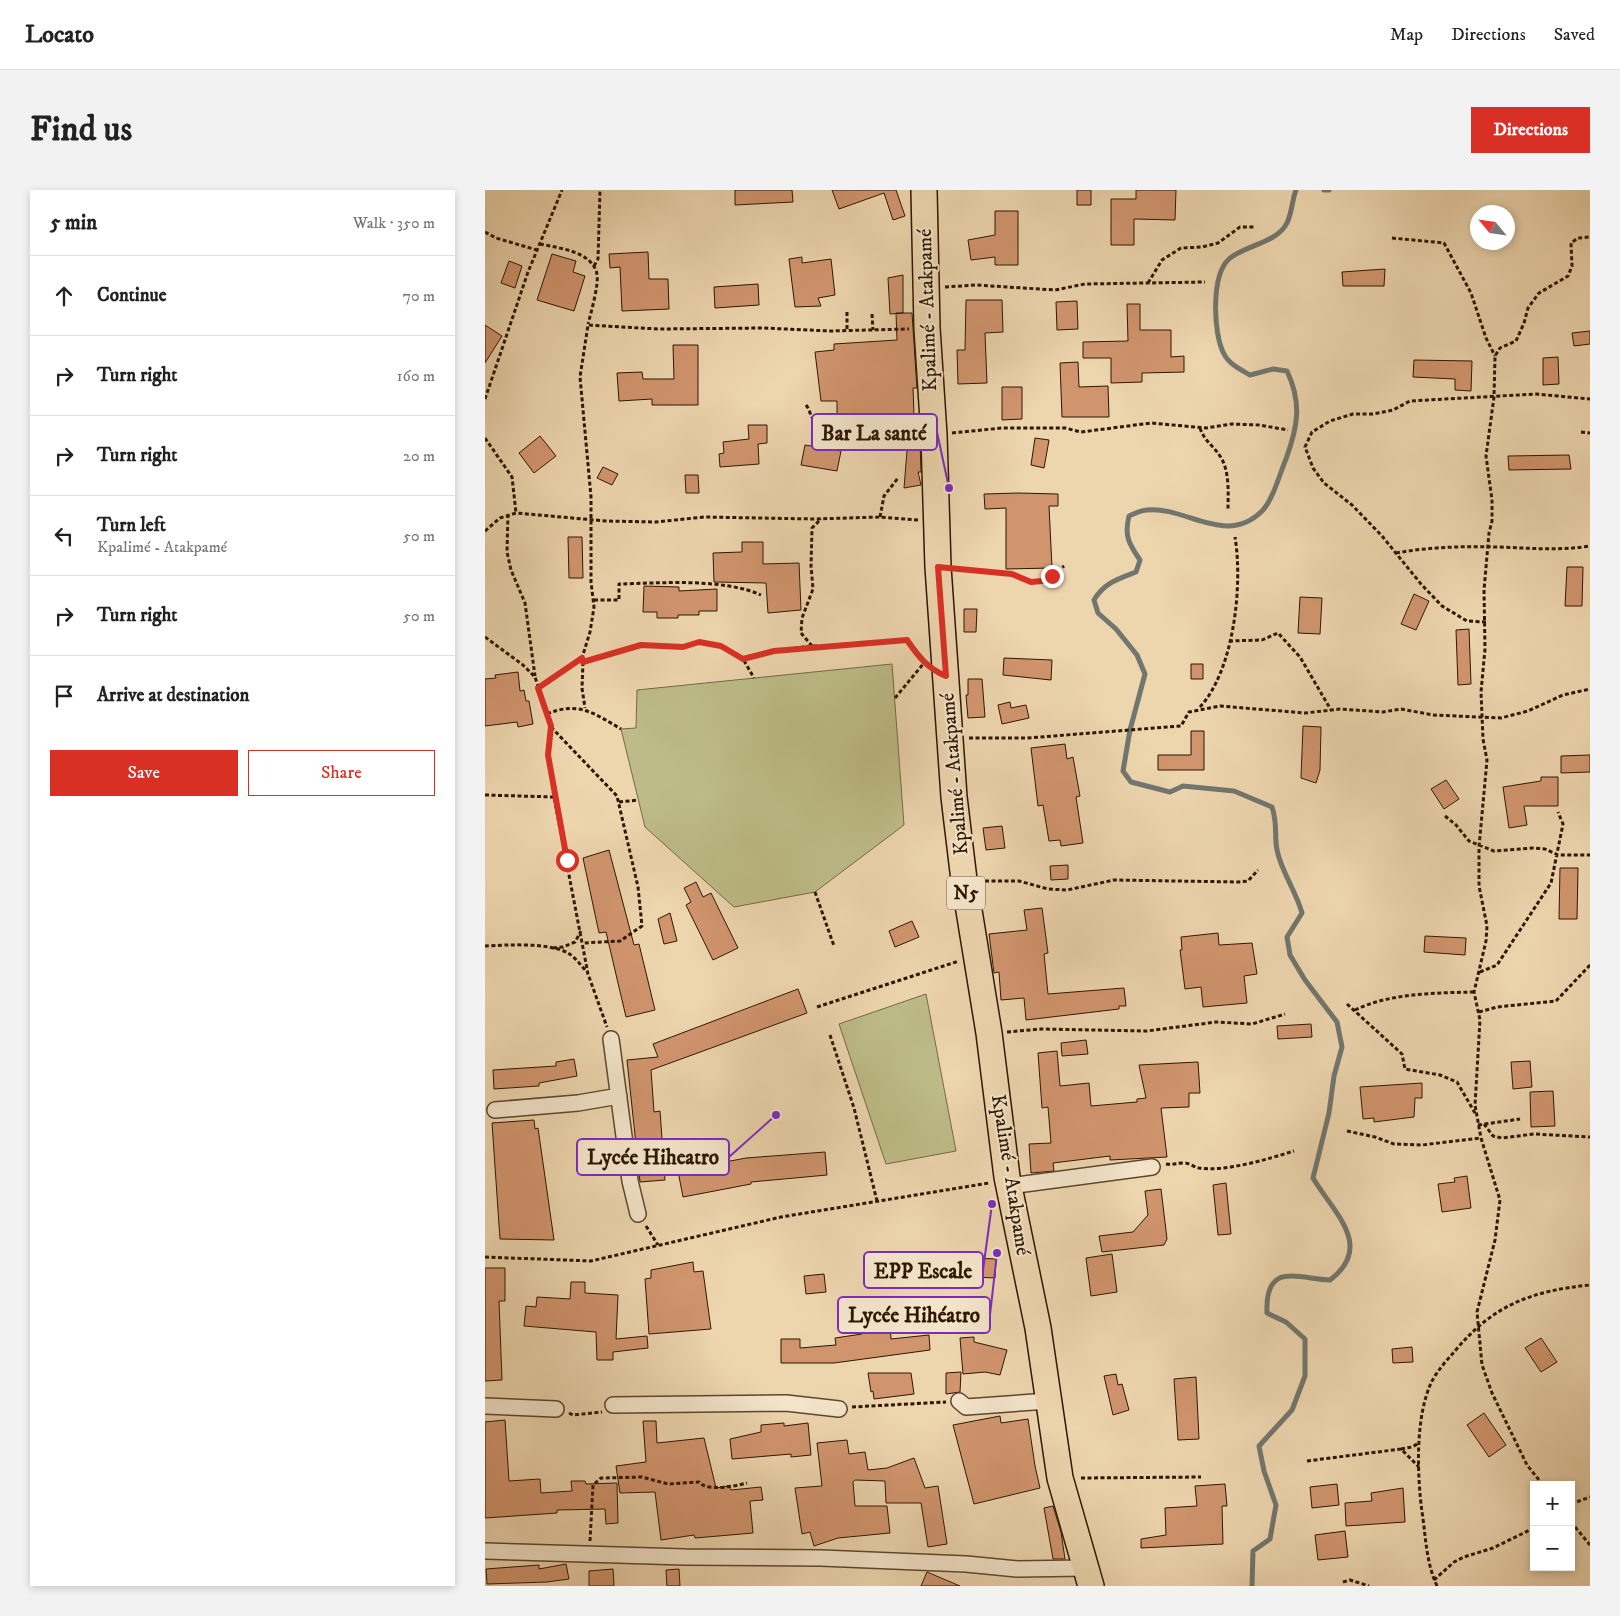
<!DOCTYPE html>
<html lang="en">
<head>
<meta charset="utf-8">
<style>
	body { margin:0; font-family:"IM FELL DW Pica",serif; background:#f2f2f2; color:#222 }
	.controls { position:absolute; right:15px; bottom:15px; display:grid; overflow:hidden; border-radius:0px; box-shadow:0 2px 8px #0003 }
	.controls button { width:45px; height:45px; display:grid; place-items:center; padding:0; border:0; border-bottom:1px solid #e0e0e0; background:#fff; color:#222; font:25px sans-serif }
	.compass { position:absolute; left:985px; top:15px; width:45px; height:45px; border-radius:50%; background:#fff; box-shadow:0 2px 8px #0003; rotate:299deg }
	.stop { position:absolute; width:15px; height:15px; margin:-11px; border:4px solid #d93025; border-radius:50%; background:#fff }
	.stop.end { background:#d93025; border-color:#fff; box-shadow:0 1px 5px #0008 }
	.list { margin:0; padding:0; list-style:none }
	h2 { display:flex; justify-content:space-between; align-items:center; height:65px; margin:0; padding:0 20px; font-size:21px }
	h2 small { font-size:16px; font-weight:400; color:#767676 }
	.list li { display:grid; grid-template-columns:32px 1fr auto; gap:15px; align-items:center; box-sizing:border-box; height:80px; padding:0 20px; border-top:1px solid #e0e0e0 }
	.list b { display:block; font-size:19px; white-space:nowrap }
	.list p { margin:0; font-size:16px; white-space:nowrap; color:#767676 }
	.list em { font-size:16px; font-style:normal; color:#767676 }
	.actions { display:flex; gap:10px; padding:15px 20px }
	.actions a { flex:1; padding:11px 0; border:1px solid #d93025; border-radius:0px; text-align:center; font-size:18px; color:#d93025 }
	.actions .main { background:#d93025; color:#fff }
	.icon { flex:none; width:28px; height:28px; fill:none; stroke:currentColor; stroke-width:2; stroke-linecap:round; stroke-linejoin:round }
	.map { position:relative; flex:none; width:1105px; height:1396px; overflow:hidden; border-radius:0px }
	header { display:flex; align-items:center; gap:30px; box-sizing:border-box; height:70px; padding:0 25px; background:#fff; border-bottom:1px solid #e0e0e0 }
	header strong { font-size:24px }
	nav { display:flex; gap:28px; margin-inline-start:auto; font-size:18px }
	.intro { display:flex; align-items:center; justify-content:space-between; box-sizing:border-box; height:120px; padding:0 30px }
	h1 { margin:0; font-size:35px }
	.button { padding:12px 22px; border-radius:0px; background:#d93025; color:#fff; font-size:18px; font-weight:700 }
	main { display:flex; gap:30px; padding:0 30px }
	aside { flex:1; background:#fff; border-radius:0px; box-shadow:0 2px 8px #0003 }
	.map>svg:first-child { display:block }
	.green { fill:#bdbc88; stroke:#766945 }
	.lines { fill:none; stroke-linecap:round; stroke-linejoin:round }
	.stream { stroke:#71766e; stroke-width:5 }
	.building { fill:#d1956e; stroke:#2e1602 }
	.street-casing { stroke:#5e462d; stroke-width:18 }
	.primary-casing { stroke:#2e1602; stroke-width:28 }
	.path { stroke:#2e1602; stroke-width:3; stroke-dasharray:4 2.5; stroke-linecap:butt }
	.street { stroke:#f3e4ca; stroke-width:15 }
	.primary { stroke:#edd5ae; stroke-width:25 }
	.route { stroke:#d93025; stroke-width:6 }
	.labels { text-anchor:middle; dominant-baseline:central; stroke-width:4; stroke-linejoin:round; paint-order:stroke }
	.shield { fill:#f3e4ca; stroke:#69543e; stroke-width:1 }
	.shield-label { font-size:19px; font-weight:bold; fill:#2e1602 }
	.street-label { font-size:20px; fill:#2e1602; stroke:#f3e4ca }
	.leader { fill:none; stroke:#7b2cbf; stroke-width:2 }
	.callout-dot { fill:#7b2cbf; stroke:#f3e4ca; stroke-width:2 }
	.callout { fill:#f3e4ca; stroke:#7b2cbf; stroke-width:2 }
	.callout-label { font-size:21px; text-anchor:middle; font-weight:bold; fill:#2e1602 }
</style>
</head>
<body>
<header>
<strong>Locato</strong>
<nav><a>Map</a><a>Directions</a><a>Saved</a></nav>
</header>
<div class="intro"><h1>Find us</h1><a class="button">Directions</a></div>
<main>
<aside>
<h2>5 min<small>Walk · 350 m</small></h2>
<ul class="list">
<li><svg class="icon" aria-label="ahead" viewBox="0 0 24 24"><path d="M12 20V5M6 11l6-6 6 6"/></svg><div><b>Continue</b></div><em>70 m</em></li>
<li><svg class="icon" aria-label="right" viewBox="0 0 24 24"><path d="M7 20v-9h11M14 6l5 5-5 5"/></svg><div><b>Turn right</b></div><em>160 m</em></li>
<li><svg class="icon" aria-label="right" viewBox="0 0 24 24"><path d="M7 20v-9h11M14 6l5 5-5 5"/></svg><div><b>Turn right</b></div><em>20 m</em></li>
<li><svg class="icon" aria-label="left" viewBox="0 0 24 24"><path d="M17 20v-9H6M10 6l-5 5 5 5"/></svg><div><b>Turn left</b><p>Kpalimé - Atakpamé</p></div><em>50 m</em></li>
<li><svg class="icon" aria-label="right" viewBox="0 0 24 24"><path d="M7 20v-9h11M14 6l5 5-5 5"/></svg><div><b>Turn right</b></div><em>50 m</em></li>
<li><svg class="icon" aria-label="arrive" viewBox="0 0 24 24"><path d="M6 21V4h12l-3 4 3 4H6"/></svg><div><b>Arrive at destination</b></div></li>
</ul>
<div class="actions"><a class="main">Save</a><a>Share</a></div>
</aside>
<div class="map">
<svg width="1105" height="1396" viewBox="0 0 1105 1396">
	<rect width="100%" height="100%" fill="#edd5ae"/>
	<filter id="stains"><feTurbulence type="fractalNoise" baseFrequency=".004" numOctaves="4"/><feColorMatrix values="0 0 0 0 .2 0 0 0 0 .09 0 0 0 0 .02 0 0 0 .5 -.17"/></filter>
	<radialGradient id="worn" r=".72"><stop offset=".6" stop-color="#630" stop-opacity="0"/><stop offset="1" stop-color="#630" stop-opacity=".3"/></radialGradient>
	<path class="green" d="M407 474 419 635 330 702 249 717 160 637 136 539 151 538 152 500Z
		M441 804 471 961 401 974 354 834Z"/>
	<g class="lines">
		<path class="stream" d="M839 0H844
			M767 1396 768 1361 785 1349 791 1315 779 1281 774 1256 807 1220 820 1186V1149L801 1132 782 1123C780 1072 810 1088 845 1090 890 1056 848 1022 828 988L844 923 849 886 857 857 852 832 820 790 805 765 802 747 817 723C811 701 796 681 792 660 789 645 793 635 787 617L749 601 698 596 685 602 646 592 638 581 645 540 660 484 652 465 631 439 613 423 609 410C619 393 633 389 651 382L655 370C644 354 639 346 644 326 649 324 656 320 662 320 701 316 741 357 777 321 788 310 795 283 801 269 813 236 817 213 802 181L788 179 765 185C756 180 744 174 739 164 728 144 726 85 744 69 760 55 792 53 802 33 807 23 807 10 811 0"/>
	</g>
	<path class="building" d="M250 0H307L308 12 250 15Z
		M347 0H411L420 26 408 30 399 3 354 19Z
		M592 0H606V15H592Z
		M651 0H691L690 30 649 29V55H626V9H651Z
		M510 21H533V75H510V67L486 70 483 50 510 45Z
		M163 62 164 89H183L184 119 137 121 135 77 125 78 124 64Z
		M67 64 91 71 88 82 100 86 89 121 52 110Z
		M317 67V73L346 69 350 105 333 108 336 116 310 117 304 69Z
		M24 71 37 76 30 98 16 93Z
		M900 79 899 96H858L857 82Z
		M418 85V123L405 124 403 88Z
		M273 94 274 115 230 118 229 97Z
		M481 110H517L518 142 500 143 502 193 473 194 472 160H480Z
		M592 111 593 139 572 140 571 112Z
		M642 114H655V140H686V167L699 166V182L657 183V192L626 193V168H598V152L643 151Z
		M411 123H427L432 198H428L429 226 352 228V211H336L330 162 349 160V154L412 150Z
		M0 135 17 146 0 173Z
		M1105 141V154L1089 156 1087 143Z
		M188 155H213V215H167V209L134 211 132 183 157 182 158 189H189Z
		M1073 167 1074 194 1058 195V168Z
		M929 170 987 171 986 201 970 200V189L928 187Z
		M593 172 594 197 623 196 624 227H577L575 173Z
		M517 197H537V229L517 230Z
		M263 235H282V253L273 254 274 274 235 277 234 264 239 263 238 252 264 249Z
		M55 246 71 266 49 283 34 263Z
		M550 248 564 250 559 278 546 275Z
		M423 249 435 251 436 282H433L436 295 419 298Z
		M320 255 356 261 352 281 316 275Z
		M1084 265 1086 279 1024 280 1023 266Z
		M118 277 133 284 127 295 112 288Z
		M200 285H213L214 303H201Z
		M533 303 573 304V316H564L567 378 521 379V318L500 319 499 304Z
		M83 347H97L98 388H84Z
		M257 352H278V374L314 373 316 420 283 423 281 393 229 392 228 363 257 362Z
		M1082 377H1098L1097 416H1080Z
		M159 396 194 397V401L232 399V421H214V425H193V428H172V422H158Z
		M929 404 944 411 931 440 916 434Z
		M815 407 837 408 835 444 813 443Z
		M479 419H492L491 442H479Z
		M984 439 986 494 973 495 971 440Z
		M519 468 567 470 566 490 518 485Z
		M706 474H718V489H706Z
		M33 482 35 501 39 500 41 511H44L48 534 33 537 32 532 0 536V489L11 488 10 485Z
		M483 489H497L500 527 483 528 481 505H483Z
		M525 512 526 518 541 515 544 528 517 534 513 515Z
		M818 536 836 537 835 580 831 593 816 588Z
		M706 541H719V580H673V565H706Z
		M580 554 582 569 588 567 595 606 591 607 598 653 576 656 575 650 564 651 558 615 553 616 546 558Z
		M1105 565V582L1076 583V566Z
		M1056 587H1073V616H1039L1042 635 1024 638 1018 597 1056 591Z
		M961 590 974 609 959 619 946 599Z
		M517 636 520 658 501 660 498 638Z
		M124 660 149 755 154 754 170 820 141 827 121 742 114 743 98 668Z
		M583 675V689L566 690 565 676Z
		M1075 678H1093L1092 729H1074Z
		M211 692 218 707 226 703 253 758 228 770 201 715 206 712 199 698Z
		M557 718 563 763 559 764 563 804 639 798 641 816H634V819L541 830 539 808 516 810 514 782 509 783 504 744 542 740 539 720Z
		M185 723 192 751 179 754 173 729Z
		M427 731 434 747 410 757 404 741Z
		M733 743 734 755 767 753 772 784 759 786 762 813 718 817 716 797 700 799 695 760H697L696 747Z
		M940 746 981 748 980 765 939 762Z
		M313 799 322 823 166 880 169 922 175 921 180 990 155 992 142 870 173 867 168 854Z
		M826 834 827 847 793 849 792 836Z
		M601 850 603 864 577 866 576 853Z
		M572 861 575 896 604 893 606 916 652 912V909L661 908 654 875 713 872 715 903H704V917L676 918 682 967 625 970V966L568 973 569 981 546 983 544 954 566 953 563 917 557 918 553 863Z
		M89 869 92 886 54 893V896L9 899 8 880 71 876V872Z
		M1045 871 1047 897 1028 899 1026 872Z
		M937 893V908H930L929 927 889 932V928L878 929 875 897Z
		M1068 901 1070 936 1046 937 1045 902Z
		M49 930 50 939 53 938 69 1050 15 1049 7 933Z
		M340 962 342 985 266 992V994L198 1007 193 981 261 968Z
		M982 986 986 1018 957 1022 953 994 970 992 969 988Z
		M741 993 746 1044 733 1045 728 995Z
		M676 999 682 1049 679 1055 617 1062 614 1046 648 1042 663 1025 660 1001Z
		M627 1064 632 1102 606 1106 601 1068Z
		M467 1067 511 1069 510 1088 466 1086Z
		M208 1072 209 1082 218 1081 226 1139 164 1144 160 1089 166 1088V1080Z
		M0 1078H20V1111H14L17 1190 0 1191Z
		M339 1084 341 1102 321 1104 319 1086Z
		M86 1092H100V1103L133 1105 131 1149 162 1146 163 1158 128 1162V1170H112L111 1142 39 1136 41 1116 51 1117 52 1107 85 1109Z
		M405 1135 406 1149 444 1145 445 1160 349 1173H296V1149H315V1158L351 1155 350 1148 377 1144 376 1138Z
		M489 1147V1152L522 1160 515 1185 500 1182 478 1184 475 1148Z
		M1056 1148 1072 1172 1056 1182 1040 1158Z
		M927 1157 928 1172 908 1173 907 1159Z
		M476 1182 475 1202 461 1204V1183Z
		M383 1183H426L429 1204 389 1209 388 1201 386 1202Z
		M631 1184 633 1195 637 1194 644 1220 628 1225 619 1186Z
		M711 1187 714 1249 693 1250 689 1189Z
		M999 1223 1021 1255 1004 1267 982 1235Z
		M515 1226 516 1233 543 1229 550 1276 555 1298 489 1314 468 1235Z
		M20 1230 24 1291 55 1289 56 1303 87 1301 86 1291H100L101 1294 132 1293 133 1333 121 1334 120 1319 72 1320V1323L0 1328V1232Z
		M158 1231H171L172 1253 219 1248 231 1298 243 1296 246 1300 276 1297 278 1310 265 1311 268 1343 210 1348 209 1345 176 1350 170 1302 135 1303 131 1276 161 1272Z
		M299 1233V1236L323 1233 326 1265 306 1267V1264L247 1269 245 1249 276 1242V1235Z
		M362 1250 364 1264 380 1262 383 1280 402 1278 429 1268 440 1298 453 1296 462 1354 443 1357 436 1313H401L400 1291 370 1290 368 1292 370 1316H402L405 1343 353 1348 329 1356 325 1342 317 1344 310 1298 337 1296 332 1253Z
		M740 1294 742 1316H737L738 1354 656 1358V1349L681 1345 680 1318 712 1316 710 1296Z
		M852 1294 854 1315 827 1318 825 1297Z
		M918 1298 920 1332 861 1336 860 1313 887 1311 886 1303Z
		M568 1316 576 1342 580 1369H568L559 1318Z
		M860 1341 863 1367 833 1370 830 1345Z
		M81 1374 84 1389 62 1392 2 1394 1 1379 54 1375V1379Z
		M128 1379 129 1396H104V1381Z
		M194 1379 195 1396H182L181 1380Z
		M442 1382 475 1396H436Z"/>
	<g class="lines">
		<g class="street-casing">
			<path id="street" d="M126 849 145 991 153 1024
				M10 920 93 913 134 906
				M524 996 667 977
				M474 1211 481 1217 563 1211
				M128 1215 301 1213 354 1219
				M0 1216 71 1219
				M0 1361 200 1367 336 1368 481 1374 532 1379 600 1378"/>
		</g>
		<g class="primary-casing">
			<path id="primary" d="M439 0 442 138 449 245 453 377 469 607 479 690 504 843 522 987 553 1138 575 1288 606 1396"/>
		</g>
		<path class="path" d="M0 42 11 48 52 60
			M907 48 959 53 986 103 1001 148 1010 166
			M55 54C73 58 107 61 112 84 114 94 106 123 103 134
			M109 76 113 69 115 0
			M663 93 677 70 696 58 717 57 733 53 755 37H770
			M460 97 491 95 570 100 600 94 720 92
			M362 122V141
			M387 124 388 140
			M0 209 43 82 77 0
			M321 215C325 220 325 225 328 229 338 241 352 225 362 231 372 238 372 242 385 245L406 229 429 227
			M715 238C720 252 727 254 735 266 745 281 743 303 743 320
			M1096 242 1105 243
			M467 243 517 238H580L596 242 666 233 721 238 747 234 774 235 803 240
			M0 248 27 287 31 323
			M23 324 22 362 26 380 40 413 50 486
			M395 327 399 306 413 288
			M0 341 15 328 31 323 121 331 171 332 219 327 330 329 395 327 433 330
			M911 363C944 357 979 356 1012 357 1044 358 1074 361 1105 356
			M473 379 527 384 547 392 557 391 567 386 579 376
			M109 410H134V394C176 393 238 388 276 405
			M1001 432 982 431 957 416 936 394 897 346 867 315 839 293 828 278 820 257 827 242 845 231 868 224H888L908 220 925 211 1051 204 1105 209
			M0 447 38 475 50 487 66 536 63 565 69 607 103 784 122 837
			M744 451 777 450 793 443 815 467 846 520
			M327 456 316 443 317 428 328 399 326 376 327 338 336 329
			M258 469 289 461 327 456H360L422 450 440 472
			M98 472 156 455 197 457 214 452 236 456 258 469 269 488
			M98 472 97 498 100 518
			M53 498 97 468 105 442 109 417 106 392V307L95 187 103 135 173 139 278 138 345 141 424 139
			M410 508 439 473
			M715 517C749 480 758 395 750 347
			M62 524C93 511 109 523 136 539
			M66 537 132 606 153 697 157 736 135 751 98 753
			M484 548H542L696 536 704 522 735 516 820 523 855 519 898 522 916 519 948 525 1016 528 1043 521 1078 505 1105 499
			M0 605 69 607
			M134 612 153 610
			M960 626 971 635 984 651 1009 661 1048 658 1060 659 1073 665H1105
			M500 691H534L563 699 582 700 629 690 754 692 763 691 773 680
			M330 702 349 756
			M0 756C22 755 63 752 83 763 90 767 97 777 103 783
			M68 758 78 757 90 752 96 741
			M995 782 1012 775 1066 693 1078 634 1073 622
			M862 814 917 864 920 879 955 885 972 892 990 923
			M332 817 474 771
			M870 820C905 803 950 803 989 802
			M994 822 1012 817 1071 811 1105 775
			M522 842 556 839 662 841 731 832 767 834 800 824
			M345 845 369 918 392 1011
			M999 934 1008 946 1017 948 1049 944 1105 947
			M993 935 1035 929
			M862 941 890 947 909 954 937 955 996 948
			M681 974C688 975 692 973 699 973 704 973 709 977 714 978 741 982 783 969 809 961
			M161 1036 173 1055
			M0 1067 106 1071 296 1027 504 993
			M367 1217 461 1212
			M84 1223 88 1225 117 1222
			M916 1259 927 1257 934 1253
			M822 1271 916 1259 934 1277
			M596 1288 716 1287
			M1058 1295 1042 1275 1007 1203 997 1175 992 1122 1010 1050 1015 1010 996 948 990 915 995 830 989 802 1001 751 1002 736 994 696V657L1002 570 998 549 996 502 1000 459 999 400 1004 343 1007 331V310L1001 266 1009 207 1010 166 1015 158 1031 151 1039 133 1043 118 1054 103 1083 86 1087 76 1086 53 1093 48 1105 47
			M1086 1314 1105 1307
			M1086 1332 1105 1355
			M105 1351 108 1295 116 1288 157 1287 183 1294 214 1292C222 1302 250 1296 262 1293
			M949 1390 969 1372 979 1367 1008 1358 1049 1338
			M858 1392 865 1390 884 1396
			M952 1396C941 1372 941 1348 937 1322 932 1284 930 1226 947 1191 953 1180 962 1170 970 1161 1008 1115 1046 1101 1105 1095"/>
		<use href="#street" class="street"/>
		<use href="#primary" class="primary"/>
	</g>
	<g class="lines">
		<path class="route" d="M82 670 63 565 66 536 53 498 97 468 98 472 156 455 198 457 214 452 236 456 258 469 289 461 422 450C433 466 443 479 461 486L453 377 527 384 546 392 557 391 567 386"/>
	</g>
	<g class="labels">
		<rect class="shield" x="462" y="686.5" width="38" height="33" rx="4"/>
		<g class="shield-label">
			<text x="481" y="703">N5</text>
		</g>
		<g class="street-label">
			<text transform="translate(443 120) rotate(-92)">Kpalimé - Atakpamé</text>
			<text transform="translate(470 584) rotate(-95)">Kpalimé - Atakpamé</text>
			<text transform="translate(525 985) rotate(81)">Kpalimé - Atakpamé</text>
		</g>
	</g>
	<path class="leader" d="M464 298L452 242M291 925L244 967M507 1014L498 1080M512 1063L505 1125"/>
	<g class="callout-dot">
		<circle cx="464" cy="298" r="5"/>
		<circle cx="291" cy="925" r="5"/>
		<circle cx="507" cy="1014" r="5"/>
		<circle cx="512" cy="1063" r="5"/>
	</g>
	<g class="callout">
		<rect x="327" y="224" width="125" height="36" rx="5"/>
		<rect x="92" y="949" width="152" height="36" rx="5"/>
		<rect x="379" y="1062" width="119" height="36" rx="5"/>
		<rect x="353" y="1107" width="152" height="36" rx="5"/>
	</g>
	<g class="callout-label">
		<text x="389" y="250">Bar La santé</text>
		<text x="168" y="974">Lycée Hiheatro</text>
		<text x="438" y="1088">EPP Escale</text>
		<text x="429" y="1132">Lycée Hihéatro</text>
	</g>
	<rect width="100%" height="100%" filter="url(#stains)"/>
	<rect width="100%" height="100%" fill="url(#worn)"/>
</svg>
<div class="controls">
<button>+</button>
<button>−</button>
</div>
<svg class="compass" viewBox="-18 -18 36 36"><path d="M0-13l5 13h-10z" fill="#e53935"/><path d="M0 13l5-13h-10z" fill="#767676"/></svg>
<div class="stop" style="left:82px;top:670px"></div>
<div class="stop end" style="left:567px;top:386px"></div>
</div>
</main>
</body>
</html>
